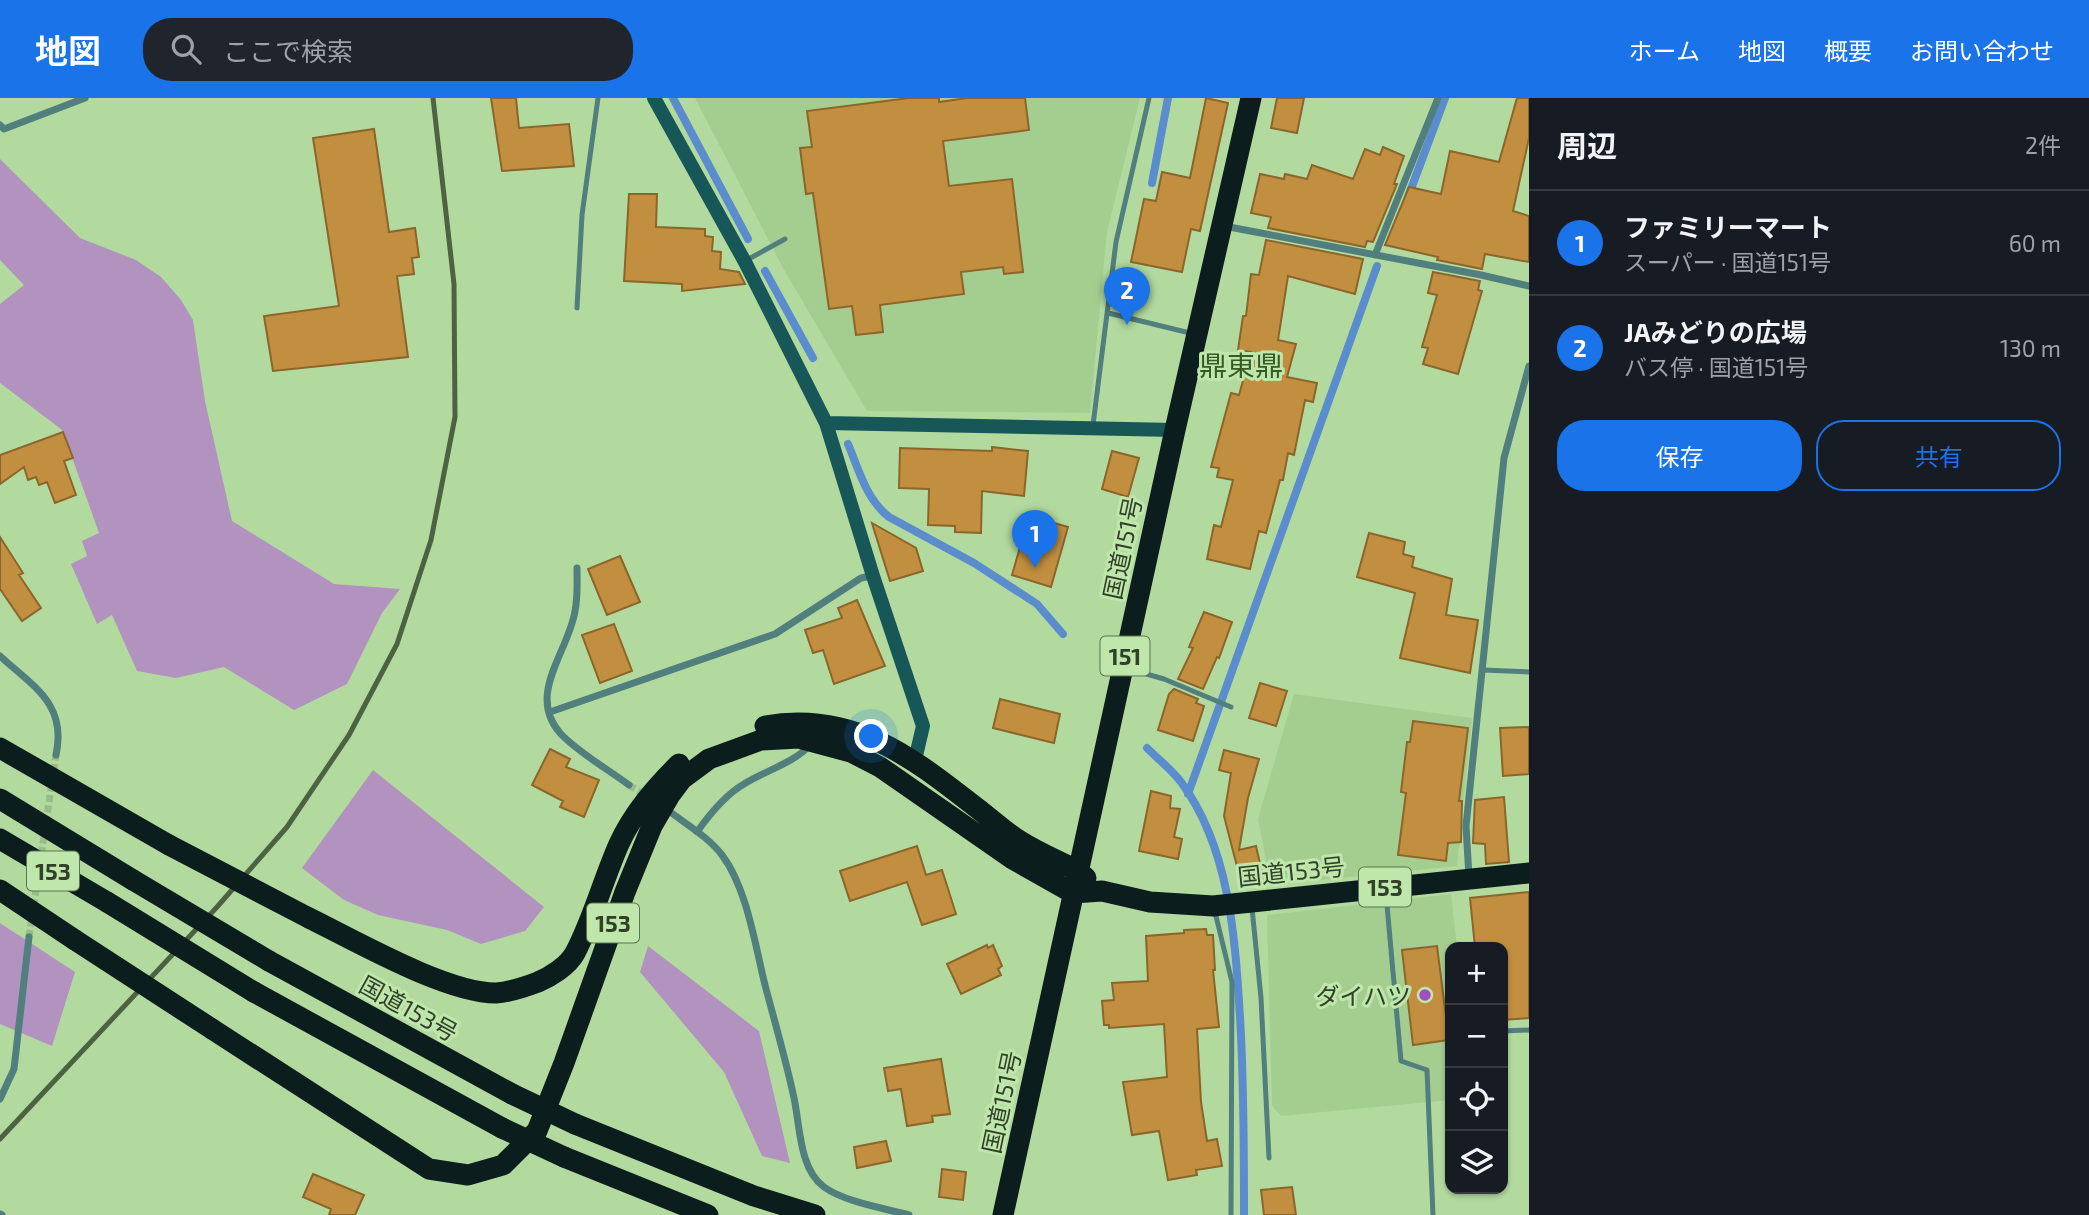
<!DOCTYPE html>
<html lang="ja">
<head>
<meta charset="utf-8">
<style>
	body { margin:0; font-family:"Exo 2","Noto Sans JP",sans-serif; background:#20242c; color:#f1f3f6 }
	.controls { position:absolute; right:21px; bottom:21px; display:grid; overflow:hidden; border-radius:14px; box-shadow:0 2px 5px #0004 }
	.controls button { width:63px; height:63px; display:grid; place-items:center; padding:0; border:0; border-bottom:2px solid #363941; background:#171b24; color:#f1f3f6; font:35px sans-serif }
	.you { position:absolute; left:872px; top:639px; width:24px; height:24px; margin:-18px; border:5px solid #fff; border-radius:50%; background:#1a73e8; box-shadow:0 0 0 10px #1a73e833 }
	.badge { display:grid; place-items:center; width:46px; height:46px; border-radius:50%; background:#1a73e8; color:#fff; font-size:23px; font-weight:700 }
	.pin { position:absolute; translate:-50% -58px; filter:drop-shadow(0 2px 4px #0008) }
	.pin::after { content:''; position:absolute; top:37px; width:24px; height:21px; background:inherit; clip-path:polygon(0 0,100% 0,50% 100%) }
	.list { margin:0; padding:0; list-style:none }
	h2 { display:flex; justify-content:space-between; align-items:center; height:91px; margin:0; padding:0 28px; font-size:30px }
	h2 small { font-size:23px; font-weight:400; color:#9ea1a6 }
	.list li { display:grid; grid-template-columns:46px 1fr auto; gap:21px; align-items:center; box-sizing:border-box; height:105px; padding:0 28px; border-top:2px solid #363941 }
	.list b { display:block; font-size:26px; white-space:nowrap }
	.list p { margin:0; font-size:23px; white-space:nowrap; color:#9ea1a6 }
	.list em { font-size:23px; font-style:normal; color:#9ea1a6 }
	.actions { display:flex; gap:14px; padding:21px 28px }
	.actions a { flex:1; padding:16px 0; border:2px solid #1a73e8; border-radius:28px; text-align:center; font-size:24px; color:#1a73e8 }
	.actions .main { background:#1a73e8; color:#fff }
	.icon { flex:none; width:38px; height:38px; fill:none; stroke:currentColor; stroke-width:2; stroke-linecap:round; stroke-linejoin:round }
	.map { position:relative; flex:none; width:1529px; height:1117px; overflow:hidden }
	header { display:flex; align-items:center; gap:42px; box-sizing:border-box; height:98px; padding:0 35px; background:#1a73e8; color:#fff }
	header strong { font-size:33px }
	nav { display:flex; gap:38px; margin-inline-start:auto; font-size:24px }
	.search { width:490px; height:63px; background:#20242c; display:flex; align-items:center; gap:18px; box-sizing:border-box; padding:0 24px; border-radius:28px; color:#9ea1a6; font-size:26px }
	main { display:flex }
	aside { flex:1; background:#171b24 }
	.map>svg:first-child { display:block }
	.built { fill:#a4ce8f }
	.green { fill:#b293bf }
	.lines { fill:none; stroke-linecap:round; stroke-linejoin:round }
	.stream { stroke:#5a8cce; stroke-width:8 }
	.building { fill:#c28f40; stroke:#8b652a; stroke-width:2 }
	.street-tunnel { stroke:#98bb87; stroke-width:7; stroke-dasharray:7 3.5; stroke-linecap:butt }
	.lane { stroke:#507f7e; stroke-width:5 }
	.street { stroke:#507f7e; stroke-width:7 }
	.secondary { stroke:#185757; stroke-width:14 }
	.highway { stroke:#0c1d1d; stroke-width:21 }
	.rail { stroke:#4d6243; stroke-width:5 }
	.highway-bridge { stroke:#0c1d1d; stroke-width:21 }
	.poi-dot { fill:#a04fbf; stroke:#bfe7ab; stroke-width:2.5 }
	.labels { text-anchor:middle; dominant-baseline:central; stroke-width:6; stroke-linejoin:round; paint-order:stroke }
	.shield { fill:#bfe7ab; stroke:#5c7350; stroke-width:2 }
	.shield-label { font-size:23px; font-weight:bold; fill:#314129 }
	.street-label { font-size:24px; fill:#314129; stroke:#bfe7ab }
	.poi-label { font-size:24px; fill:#314129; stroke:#bfe7ab; text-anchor:end }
	.quarter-label { font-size:28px; fill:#385a24; stroke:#bfe7ab }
</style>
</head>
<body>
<header>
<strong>地図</strong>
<div class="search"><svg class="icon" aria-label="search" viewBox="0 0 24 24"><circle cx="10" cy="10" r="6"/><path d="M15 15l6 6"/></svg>ここで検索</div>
<nav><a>ホーム</a><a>地図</a><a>概要</a><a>お問い合わせ</a></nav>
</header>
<main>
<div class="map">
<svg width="1529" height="1117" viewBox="0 0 1529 1117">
	<rect width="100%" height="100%" fill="#b2da9f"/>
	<path class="built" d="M695 0H1140L1107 134 1090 315 867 313 783 170Z
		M1294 596 1472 620 1457 768 1271 787 1258 721Z
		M1451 796 1457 849H1450V1002L1281 1018 1272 1008 1267 817Z"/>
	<path class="green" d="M0 61 80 140 136 162 161 179 181 202 193 222 205 303 232 423 334 486 400 491 382 515 347 586 294 612 224 569 176 580 137 573 112 517 97 526 71 466 87 458 82 443 99 435 63 334 61 331 0 285V206L24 187 0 162Z
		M373 672 544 809 525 833 481 846 447 832 378 817 344 802 302 770Z
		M0 825 75 874 52 948 0 926Z
		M648 848 759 933 790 1065 762 1058 724 974 640 874Z"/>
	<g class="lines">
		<path class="stream" d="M673 0 748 141
			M1152 85 1168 0
			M1408 99 1445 0
			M765 173 813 260
			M848 346C859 372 866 401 889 419L974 465 1037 506 1063 536
			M1147 650C1158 661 1171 671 1181 684 1230 750 1235 840 1240 919 1244 985 1244 1051 1244 1117
			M1188 696 1377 168"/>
	</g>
	<path class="building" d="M491 0H516L519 30 569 26 574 68 502 73Z
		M909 0H939V4L967 0H1025L1029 32 943 43 949 88 1012 81 1023 174 1004 176 1003 169 961 174 964 196 880 207 883 234 856 237 852 208 829 211 813 95 806 96 800 50 812 49 807 13Z
		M1206 0 1228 5 1200 133 1191 131 1182 174 1131 164 1144 101 1156 103 1162 74 1190 80Z
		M1277 0H1304L1297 35 1271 30Z
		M1517 0H1529V40L1513 113 1529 118V164L1485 156 1482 171 1437 162 1438 159 1385 147 1409 89 1441 96 1450 53 1499 64Z
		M374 31 389 134 415 130 419 159 412 160 414 176 397 178 408 259 273 273 264 218 339 208 313 40Z
		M1383 49 1404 58 1394 86H1397L1373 144 1367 143 1365 149 1268 130 1271 119 1251 115 1260 76 1284 81 1285 76 1307 81 1312 67 1353 81 1365 51 1380 57Z
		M629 96H657L656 129 705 131V138L713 139 712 153 721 154 720 171 739 174 745 186 682 193V186L624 183Z
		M1266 142 1363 161 1355 196 1288 178 1278 242 1296 246 1287 279 1317 285 1313 304 1305 302 1294 357 1288 355 1283 382H1280L1266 435 1259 433 1250 471 1207 461 1214 427 1221 429 1233 382 1217 379 1219 370 1211 369 1231 295 1239 297 1251 254 1238 252 1243 218H1246L1251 176 1259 177Z
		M1433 174 1480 183 1478 192 1482 193 1458 276 1423 266 1428 250 1422 249 1437 197 1428 195Z
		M63 334 73 360 64 363 76 397 55 405 47 384 39 387 36 379 28 382 24 369 0 386V357Z
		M992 349 1028 353 1024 398 982 393 981 435 955 434V428L928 427 929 391 899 390 900 350 992 353Z
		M1112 353 1139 360 1128 399 1102 391Z
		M1029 418 1068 429 1051 489 1012 477Z
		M872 425 916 450 923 473 890 483Z
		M1369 435 1405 444 1403 456 1414 459 1412 469 1452 481 1446 517 1478 522 1470 575 1400 560 1415 495 1357 479Z
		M0 439 23 475 19 477 41 510 22 523 0 491Z
		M620 458 640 504 607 517 588 471Z
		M857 502 885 568 834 586 823 552 813 555 805 532 842 520 838 510Z
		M1204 514 1232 524 1219 560 1217 559 1203 591 1178 581 1193 550 1189 549Z
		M614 526 632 573 600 585 582 537Z
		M1260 585 1287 593 1276 628 1249 620Z
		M1174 591 1198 601 1196 605 1204 608 1193 643 1158 632 1169 596Z
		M1000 601 1060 616 1054 645 993 630Z
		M1413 623 1468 630 1459 703H1462L1461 744 1448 745 1446 763 1398 757 1406 695 1401 694 1407 644H1410Z
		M1529 629V676L1503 678 1500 630Z
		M550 651 570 661 566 669 599 682 584 719 560 709 563 703 532 687Z
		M1224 652 1259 661 1248 700 1239 752 1256 748 1264 783 1242 788 1224 718 1231 675 1219 672Z
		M1151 693 1171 698 1170 710 1180 711 1174 739 1182 741 1178 761 1139 753Z
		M1504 699 1509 764 1486 766 1485 746 1473 745 1475 702Z
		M917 748 926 777 942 772 956 816 922 827 907 784 850 803 840 773Z
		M1529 794V920L1503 922V849H1475L1470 800Z
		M1206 831 1207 837H1213L1215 872H1213L1219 929 1197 931 1201 1004 1207 1043 1217 1041 1222 1068 1196 1072 1197 1077 1168 1082 1159 1033 1132 1037 1123 984 1167 979 1164 926 1109 930V927H1104L1102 903 1114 902 1112 885 1148 883 1146 838 1184 835V832Z
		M987 847 988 850 993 847 1002 868 998 871 1001 877 961 896 947 866Z
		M1437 848 1449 942 1413 947 1402 852Z
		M941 961 950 1016 932 1018 933 1024 907 1028 901 991 888 993 884 970Z
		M886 1043 891 1063 857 1070 854 1049Z
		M942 1071 966 1074 963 1102 939 1099Z
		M313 1076 364 1097 355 1117H329L331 1111 303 1099Z
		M1292 1089 1296 1117H1264L1261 1092Z"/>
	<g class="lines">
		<path class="street-tunnel" d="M629 687 646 698
			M29 839 56 657"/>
		<path class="lane" d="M745 163 785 141
			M577 210 582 117 598 0
			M1108 215 1194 236
			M1093 327 1116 144 1149 0
			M1129 571 1164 581 1231 609
			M1483 572 1529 574
			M1386 796 1401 963 1427 972 1433 1117
			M1252 810 1261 900 1269 1060
			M1215 814 1232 884 1231 1117
			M1503 933 1529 932"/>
		<path class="street" d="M0 27 4 31 85 0
			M1224 128 1481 177 1529 188
			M1375 157 1438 0
			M577 470C577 484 578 499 575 513 569 553 526 596 560 635 576 653 609 672 629 687
			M0 558C34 589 67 606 56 657
			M550 614 775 536 861 480 872 478
			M673 716C689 728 709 740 722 757 747 790 755 847 765 887 775 925 786 962 794 1000 800 1027 799 1071 824 1089 845 1104 883 1110 909 1117
			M697 734C709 717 725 697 744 686 766 672 793 666 811 646
			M1469 779 1466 728 1504 360 1529 268
			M0 1001 14 971 29 839
			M0 1116 2 1117"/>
		<path class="secondary" d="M654 0 745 164 826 325 1175 332
			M826 325 873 478 923 628 915 662"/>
		<path class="highway" d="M765 628C856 612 915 662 982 714 995 724 1007 735 1020 743 1039 755 1059 763 1078 773L1086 780
			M0 650 169 747
			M0 701 133 782
			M0 741 107 804
			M0 792 75 842
			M309 820C356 843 446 895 496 895 510 894 525 889 538 884 550 879 568 868 575 855 593 821 603 782 619 746 633 715 655 690 679 666
			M269 863 512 996
			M254 894 502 1030
			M212 931 429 1071 468 1077 503 1067 537 1033 564 965 625 794 652 728 670 697 682 681 709 661 761 642 799 640 851 654 880 669 1011 760 1073 795 1102 793 1150 804 1213 808 1529 775
			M575 1026 754 1098 815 1117
			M564 1059 708 1117
			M1003 1117 1175 332 1251 0"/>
		<path class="rail" d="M0 1041 217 809 287 729 349 637 397 546 431 442 455 319 454 186 433 0"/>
		<path class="highway-bridge" d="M169 747 309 820
			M133 782 269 863
			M107 804 254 894
			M75 842 212 931
			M512 996 575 1026
			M502 1030 564 1059"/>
	</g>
	<circle class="poi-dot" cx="1425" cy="897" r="7"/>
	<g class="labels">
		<g class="shield">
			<rect x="1100.5" y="538.5" width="49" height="39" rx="5"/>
			<rect x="27" y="753.5" width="52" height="39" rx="5"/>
			<rect x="1359" y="769.5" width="52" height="39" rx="5"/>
			<rect x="587" y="805.5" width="52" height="39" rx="5"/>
		</g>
		<g class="shield-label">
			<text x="1125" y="558">151</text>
			<text x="53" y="773">153</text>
			<text x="1385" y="789">153</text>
			<text x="613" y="825">153</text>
		</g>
		<g class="street-label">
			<text transform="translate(1122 450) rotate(-78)">国道151号</text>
			<text transform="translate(1291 773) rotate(-6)">国道153号</text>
			<text transform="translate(409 910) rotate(29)">国道153号</text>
			<text transform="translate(1001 1004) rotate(-78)">国道151号</text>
		</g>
		<g class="poi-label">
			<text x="1411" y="897">ダイハツ</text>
		</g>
		<g class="quarter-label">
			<text x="1241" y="267">鼎東鼎</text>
		</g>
	</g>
</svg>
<div class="controls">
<button>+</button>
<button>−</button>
<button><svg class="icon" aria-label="locate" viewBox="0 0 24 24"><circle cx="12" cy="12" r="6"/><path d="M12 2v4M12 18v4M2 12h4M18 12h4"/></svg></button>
<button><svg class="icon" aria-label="layers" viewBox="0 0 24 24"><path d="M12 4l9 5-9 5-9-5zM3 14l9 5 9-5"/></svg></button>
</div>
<div class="you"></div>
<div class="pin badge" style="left:1035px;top:470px">1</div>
<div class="pin badge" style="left:1127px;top:227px">2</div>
</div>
<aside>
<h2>周辺<small>2件</small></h2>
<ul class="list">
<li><span class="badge">1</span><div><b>ファミリーマート</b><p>スーパー · 国道151号</p></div><em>60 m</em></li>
<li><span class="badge">2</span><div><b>JAみどりの広場</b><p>バス停 · 国道151号</p></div><em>130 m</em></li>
</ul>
<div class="actions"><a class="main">保存</a><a>共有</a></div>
</aside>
</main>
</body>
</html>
